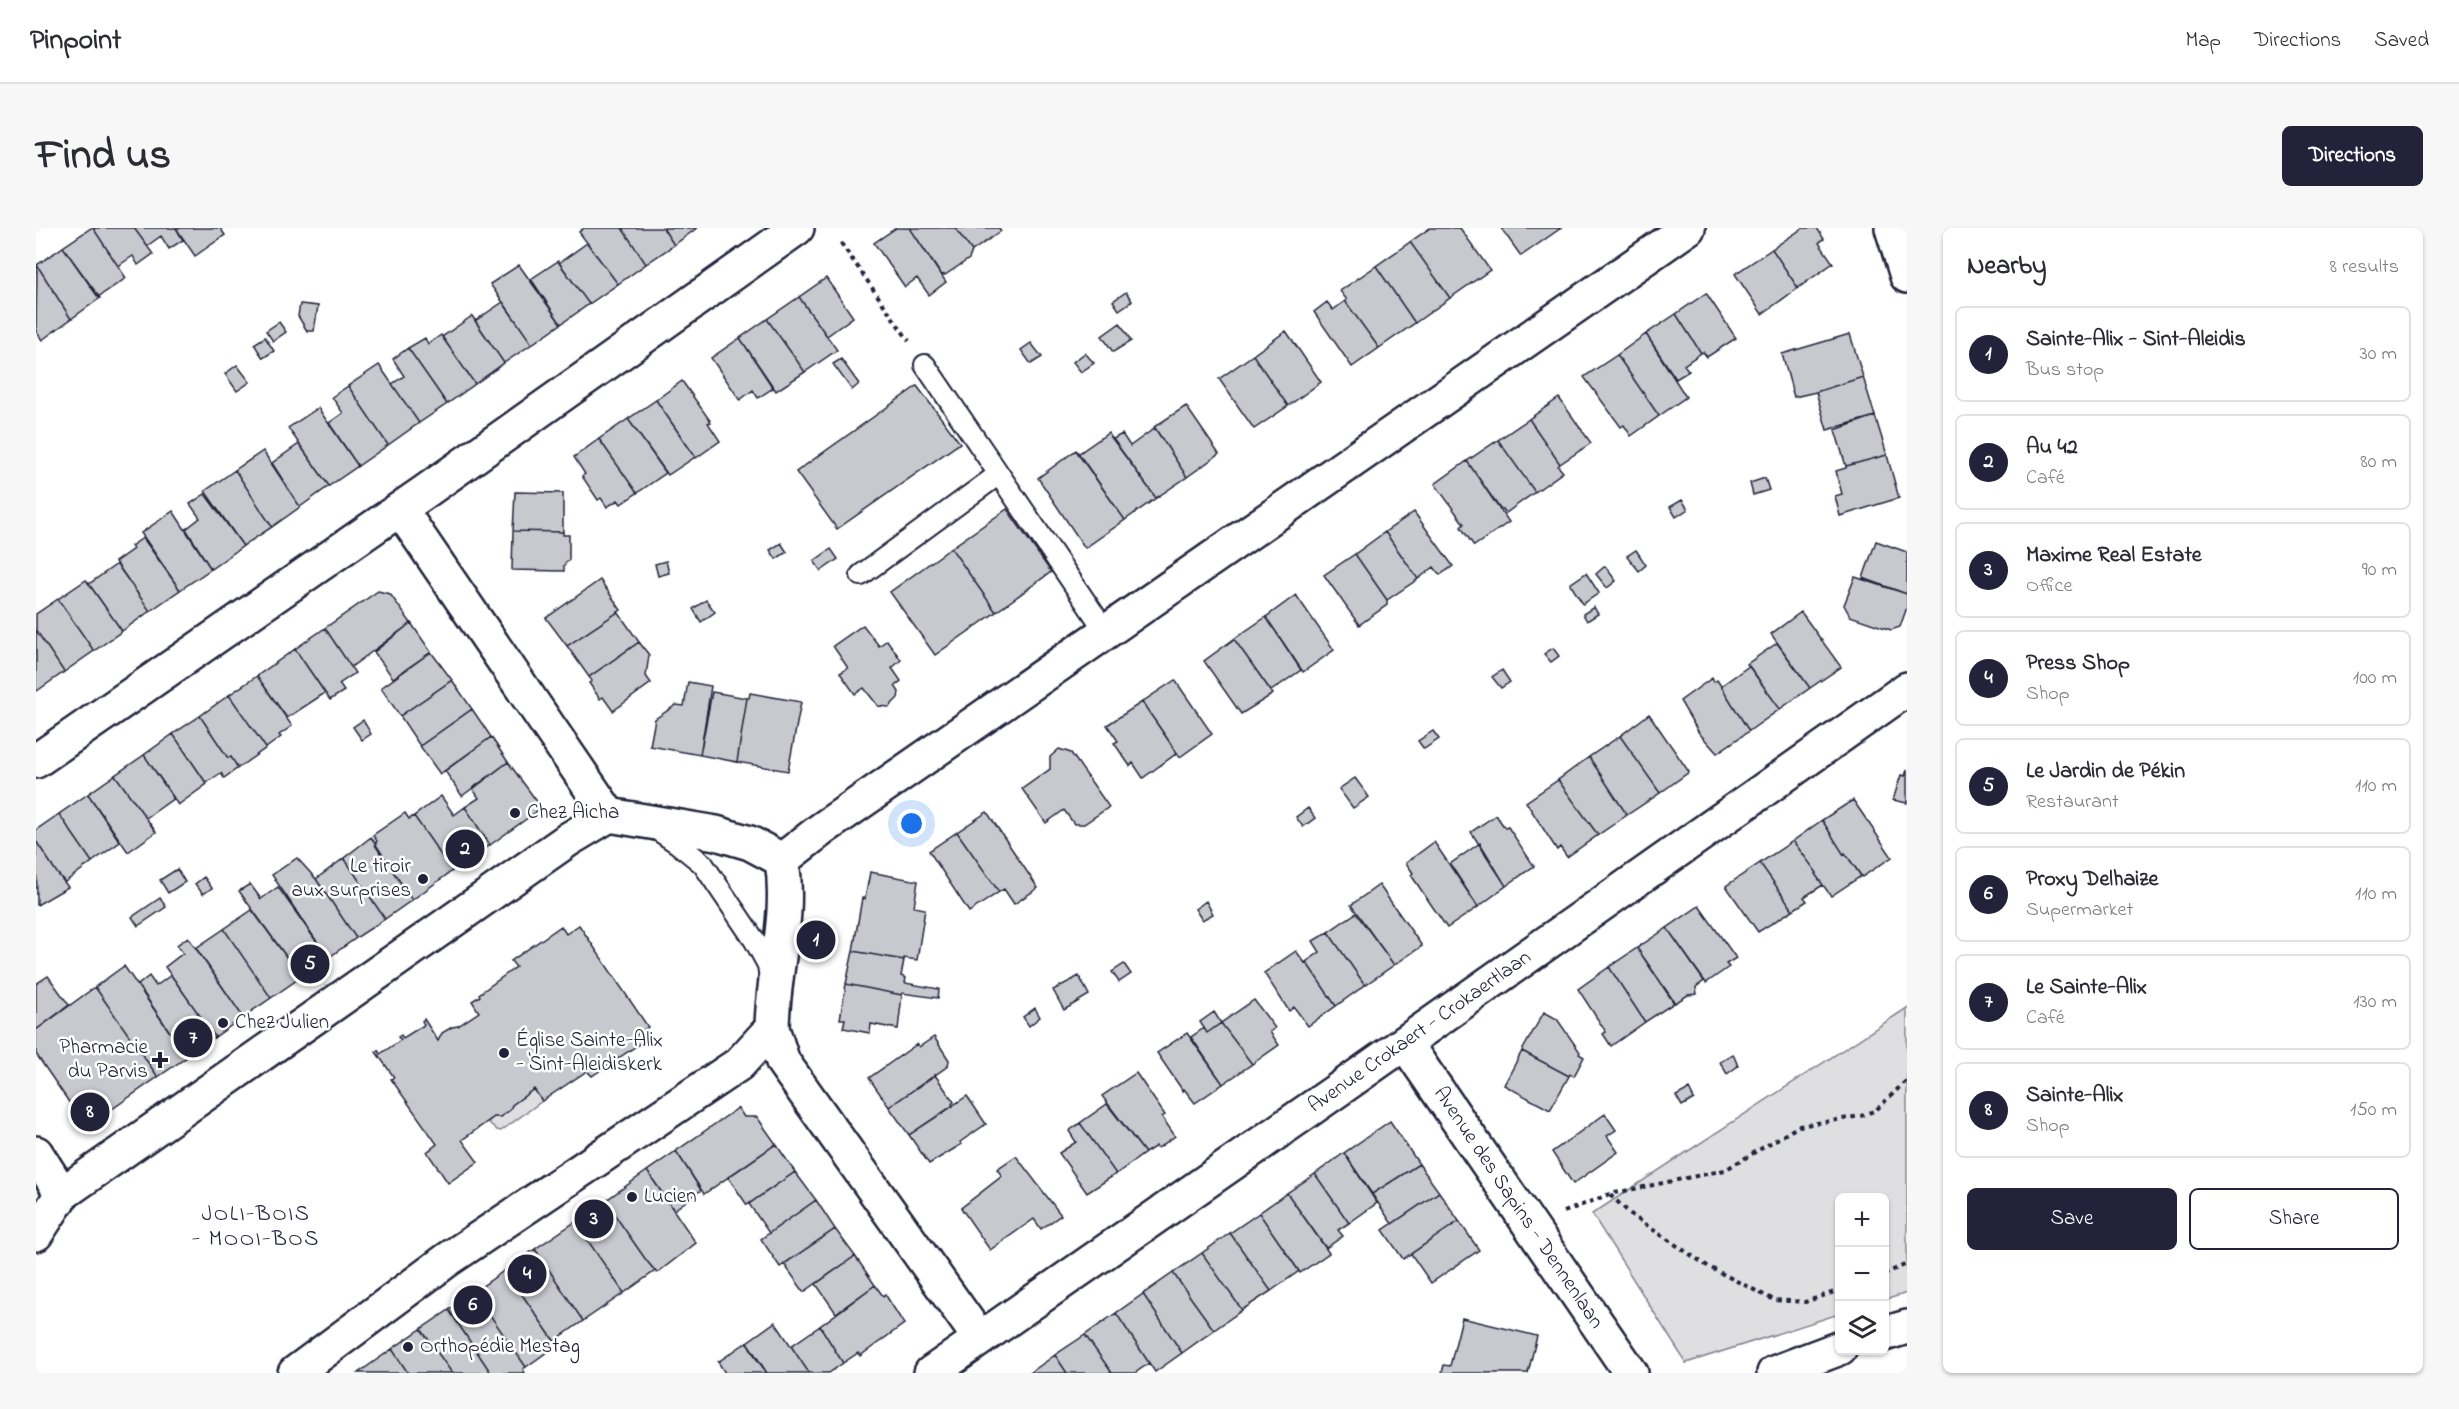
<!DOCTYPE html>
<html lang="en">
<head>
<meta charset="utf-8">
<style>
	body { margin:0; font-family:"Indie Flower",sans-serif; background:#f7f7f7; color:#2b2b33 }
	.controls { position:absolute; right:18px; bottom:18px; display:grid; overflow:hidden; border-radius:9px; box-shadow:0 2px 4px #0004 }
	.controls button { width:54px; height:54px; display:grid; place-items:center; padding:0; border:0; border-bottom:2px solid #e1e1e2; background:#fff; color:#2b2b33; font:30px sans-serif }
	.you { position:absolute; left:876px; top:596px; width:21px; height:21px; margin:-15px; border:4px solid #fff; border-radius:50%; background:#1a73e8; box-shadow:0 0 0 9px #1a73e833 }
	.badge { display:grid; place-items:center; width:39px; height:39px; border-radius:50%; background:#22223b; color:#fff; font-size:20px; font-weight:700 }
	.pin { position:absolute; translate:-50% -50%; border:3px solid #fff; box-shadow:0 2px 6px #0006 }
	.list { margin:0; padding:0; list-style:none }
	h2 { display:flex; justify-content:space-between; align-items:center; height:78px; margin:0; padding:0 24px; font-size:26px }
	h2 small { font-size:20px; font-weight:400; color:#7c7c81 }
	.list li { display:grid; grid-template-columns:39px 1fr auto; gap:18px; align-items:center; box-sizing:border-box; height:96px; margin:0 12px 12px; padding:0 12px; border:2px solid #e1e1e2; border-radius:9px }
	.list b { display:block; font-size:22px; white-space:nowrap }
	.list p { margin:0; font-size:20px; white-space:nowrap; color:#7c7c81 }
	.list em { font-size:20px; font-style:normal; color:#7c7c81 }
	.actions { display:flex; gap:12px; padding:18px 24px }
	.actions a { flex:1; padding:14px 0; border:2px solid #22223b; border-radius:9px; text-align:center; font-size:21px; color:#22223b }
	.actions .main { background:#22223b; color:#fff }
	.icon { flex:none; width:33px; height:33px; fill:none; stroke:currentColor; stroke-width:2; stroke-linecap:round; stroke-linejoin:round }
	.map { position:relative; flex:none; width:1871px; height:1145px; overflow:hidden; border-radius:9px }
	header { display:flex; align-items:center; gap:36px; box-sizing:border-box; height:84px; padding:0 30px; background:#fff; border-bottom:2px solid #e1e1e2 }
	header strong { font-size:28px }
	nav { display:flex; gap:33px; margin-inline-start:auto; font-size:21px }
	.intro { display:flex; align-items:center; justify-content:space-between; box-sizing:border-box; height:144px; padding:0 36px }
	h1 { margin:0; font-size:42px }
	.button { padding:15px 27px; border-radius:9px; background:#22223b; color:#fff; font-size:21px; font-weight:700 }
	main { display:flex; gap:36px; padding:0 36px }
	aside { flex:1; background:#fff; border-radius:9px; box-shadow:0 2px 4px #0004 }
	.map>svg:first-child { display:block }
	.green { fill:#dfdfe2; stroke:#80808e; stroke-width:1.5 }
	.building { fill:#c8c8cf; stroke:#22223b; stroke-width:1.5 }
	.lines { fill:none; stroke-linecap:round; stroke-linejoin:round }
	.lane-casing { stroke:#22223b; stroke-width:24 }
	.street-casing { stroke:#22223b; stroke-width:38 }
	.path { stroke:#22223b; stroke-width:4; stroke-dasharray:4.5 4.5; stroke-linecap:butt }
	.lane { stroke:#fff; stroke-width:20 }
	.street { stroke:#fff; stroke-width:33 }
	.poi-dot { fill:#22223b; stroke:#fff; stroke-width:2 }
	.labels { text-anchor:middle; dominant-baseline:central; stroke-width:5; stroke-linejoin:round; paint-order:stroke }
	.poi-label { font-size:21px; fill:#22223b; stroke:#fff; text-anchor:start }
	.street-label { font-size:21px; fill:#22223b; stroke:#fff }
	.neighbourhood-label { font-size:22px; letter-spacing:1.5px; fill:#22223b; stroke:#fff }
</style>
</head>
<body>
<header>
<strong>Pinpoint</strong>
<nav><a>Map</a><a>Directions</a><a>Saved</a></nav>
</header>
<div class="intro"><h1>Find us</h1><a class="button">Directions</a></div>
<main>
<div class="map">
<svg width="1871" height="1145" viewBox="0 0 1871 1145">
	<rect width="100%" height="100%" fill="#fff"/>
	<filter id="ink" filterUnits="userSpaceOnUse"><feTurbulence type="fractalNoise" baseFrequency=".0167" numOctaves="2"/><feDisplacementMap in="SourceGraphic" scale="12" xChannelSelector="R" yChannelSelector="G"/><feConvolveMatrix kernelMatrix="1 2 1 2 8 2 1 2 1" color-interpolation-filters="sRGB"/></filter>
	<g filter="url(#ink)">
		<path class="green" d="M1871 780V1065L1849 1072 1848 970H1804L1803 1086 1650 1135 1556 986Z
			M498 861 506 873 465 903 461 902 452 894 458 889H464L474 882 476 877Z"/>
		<path class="building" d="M55 0H57L90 50 62 69 27 19Z
			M57 0H98L117 26 102 37 97 28 82 38Z
			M98 0H140L147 12 133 21 125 8 111 18Z
			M140 0H184L189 7 159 28Z
			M548 0H586L610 36 582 56 543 4Z
			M586 0H627L638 17 610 36Z
			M627 0H661L638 17Z
			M860 0H874L910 54 893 67 881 50 869 59 838 15Z
			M874 0H919L936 23 933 31 909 47 904 46Z
			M919 0H963L965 3 936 23Z
			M1394 0H1424L1454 42 1414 70 1374 14Z
			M1465 0H1525L1485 28Z
			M1767 0H1781L1788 11 1783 15 1797 35 1762 60 1736 21Z
			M1374 14 1414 70 1379 95 1340 38Z
			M551 15 582 56 553 76 523 35Z
			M27 19 64 70 35 91 1 37Z
			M1736 21 1762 60 1726 86 1699 46Z
			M522 33 553 76 525 96 495 51Z
			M1 37 35 91 6 112 0 103Z
			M483 37 525 96 496 116 454 56Z
			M1340 38 1379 95 1343 120 1309 73 1311 72 1304 63Z
			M790 50 817 89 791 108 763 69Z
			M1090 64 1096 73 1083 82 1077 73Z
			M1670 65 1700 110 1671 129 1667 124 1665 125 1640 86Z
			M763 69 801 122 769 144 731 91Z
			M1309 73 1343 120 1316 139 1278 84 1291 74 1297 82Z
			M467 74 496 116 468 135 439 93Z
			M264 76 282 78 278 103H271L262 88Z
			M1640 86 1665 125 1648 137 1653 143 1640 151 1610 106Z
			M436 88 468 135 439 156 406 109Z
			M731 91 769 144 740 163 704 110Z
			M243 94 250 104 237 113 230 103Z
			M1084 95 1095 113 1077 124 1066 108Z
			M1250 103 1285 154 1252 178 1217 127Z
			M1610 106 1650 169 1623 188 1581 127Z
			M1814 106 1827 149 1780 164 1758 169 1746 126Z
			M405 107 439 156 411 176 372 120 389 110 392 116Z
			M229 109 238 123 227 130 218 116Z
			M704 110 737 160 722 170 717 162 704 172 675 130Z
			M995 115 1006 129 995 136 985 122Z
			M372 120 411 176 383 195 356 156 368 148 357 131Z
			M1049 125 1058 135 1045 144 1037 134Z
			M1217 127 1252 178 1218 201 1183 151Z
			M1581 127 1623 188 1595 208 1588 197 1585 199 1548 149Z
			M805 131 823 156 816 162 797 136Z
			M201 137 214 154 201 163 189 146Z
			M343 137 383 195 352 217 312 158Z
			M1827 149 1839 188 1791 202 1780 164Z
			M646 153 675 194 672 195 684 213 660 230 620 172Z
			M312 158 352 217 322 238 293 195 307 185 296 169Z
			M881 158 924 215 801 301 760 244Z
			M1523 170 1555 215 1524 236 1493 191Z
			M620 172 659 229 632 247 592 191Z
			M1150 178 1183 226 1151 249 1118 199Z
			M282 180 322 238 293 258 252 200Z
			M1839 188 1851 227 1810 238 1799 202Z
			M592 191 630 245 601 265 563 211Z
			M1493 191 1524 236 1522 238 1527 244 1499 264 1462 212Z
			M1119 200 1151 249 1120 270 1077 211 1086 206 1094 218Z
			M1072 205 1120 270 1089 292 1042 226Z
			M563 211 601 265 585 276 582 272 571 279 565 270 562 272 546 248 549 246 538 229Z
			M1462 212 1499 264 1470 285 1467 281 1464 282 1431 233Z
			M263 216 293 258 264 279 236 235Z
			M1040 222 1089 292 1049 320 1002 250Z
			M227 223 264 279 236 299 199 242Z
			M1851 227 1863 270 1804 288 1799 268 1806 266 1800 243 1810 240V238Z
			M1431 233 1473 294 1438 318 1425 299 1428 296 1399 256Z
			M199 242 236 299 207 318 169 263Z
			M1729 250 1733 262 1717 267 1714 255Z
			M479 264 527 265V304L477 303Z
			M169 266 207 318 175 341 150 301 164 290 154 276Z
			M1646 272 1652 281 1640 289 1634 279Z
			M971 281 1015 344 960 384 915 320Z
			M137 283 175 341 144 362 105 305Z
			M1378 284 1417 338 1404 347 1398 339 1382 351 1349 304Z
			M477 303 527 304V307H533V332L528 337V343L476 342Z
			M1349 304 1382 351 1351 372 1319 326Z
			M107 310 144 362 114 383 79 334 97 321 95 318Z
			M1840 313 1871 324V366L1827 350Z
			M745 315 751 324 740 331 734 322Z
			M915 320 960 384 899 427 854 364Z
			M795 321 802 331 785 343 778 333Z
			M1600 322 1610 337 1603 343 1591 328Z
			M1319 326 1351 372V377L1323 397 1288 347Z
			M630 333 633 345 622 348 619 336Z
			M81 336 114 383 86 403 53 356Z
			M1569 338 1580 353 1571 360 1560 346Z
			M1550 345 1563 365 1547 376 1534 356Z
			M1819 349 1871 366V379L1864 399 1855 402 1814 388 1808 377Z
			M50 352 86 403 58 423 22 371Z
			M564 352 585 382 531 418 510 390Z
			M342 363 354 366 375 395 315 439 289 400Z
			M1260 367 1298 422 1267 444 1230 389Z
			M22 371 58 423 28 444 0 402V386Z
			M670 372 679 384 665 394 657 381Z
			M1558 379 1562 386 1551 393 1547 386Z
			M582 384 603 414 553 449 531 418Z
			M1765 384 1805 439 1774 460 1735 406Z
			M1230 389 1265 442 1235 463 1198 411Z
			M375 395 395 424 357 450 338 424Z
			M827 397 843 418 851 412 865 432 856 440 865 453 859 458 863 464 862 470 853 479 842 478 828 460 819 466 804 445 812 440 797 418Z
			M289 400 319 445 303 456 308 463 294 472 259 421Z
			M0 402 28 444 1 463 0 461Z
			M1198 411 1237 466 1205 486 1168 433Z
			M603 414 613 427 610 448 615 455 577 483 567 469 564 471 553 455 556 453 553 449Z
			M1741 415 1774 460 1744 481 1711 436Z
			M1517 420 1523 428 1515 434 1508 426Z
			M259 421 289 465 251 490 221 448Z
			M395 424 416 452 364 488 345 460Z
			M1713 438 1744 481 1713 503 1685 458Z
			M1466 442 1474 454 1465 460 1456 449Z
			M221 448 256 498 243 507 245 509 230 520 193 467Z
			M1676 450 1678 454 1681 452 1685 458 1713 503 1681 525 1663 505 1644 473Z
			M416 452 436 481 384 518 364 488Z
			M1139 452 1176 506 1144 529 1106 474Z
			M652 454 675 458 664 527 614 518 619 491 640 477 648 478Z
			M676 464 711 470 701 534 664 527Z
			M714 465 765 474 752 543 701 534 711 470H713Z
			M193 467 230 520 202 540 195 529 192 530 164 488Z
			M1106 474 1141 525 1107 550 1097 535 1094 538 1078 515 1082 513 1071 497Z
			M436 481 455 509 404 546 384 518Z
			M1613 486 1653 544 1624 565 1584 508Z
			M164 488 192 530 195 529 202 540 188 550 185 545 170 555 137 506Z
			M327 492 335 506 326 512 317 499Z
			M1397 503 1403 511 1388 521 1382 513Z
			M137 506 171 556 142 577 108 527Z
			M1584 508 1624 565 1591 587 1553 529Z
			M455 509 472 534 426 568 409 543Z
			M1023 521 1035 525 1073 579 1048 596H1038L1028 582 1010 595 986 561 1014 541V529Z
			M108 527 138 570 110 590 79 547Z
			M1553 529 1591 587 1562 607 1522 552Z
			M472 534 502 575 500 584 454 617 429 579 443 570 437 561Z
			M1871 542V575L1857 572 1865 547 1869 548Z
			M79 547 120 604 92 624 52 566Z
			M1319 550 1333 569 1317 580 1303 561Z
			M1522 552 1562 607 1531 629 1524 619 1521 622 1490 574Z
			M52 566 84 614 56 634 23 586Z
			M405 568 418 587 429 579 454 617 416 643 378 588Z
			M1817 572 1856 629 1826 649 1809 625 1808 627 1786 592Z
			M1272 580 1279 590 1267 599 1260 589Z
			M951 584 1002 660 978 676 968 661 963 664 921 604Z
			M369 585 373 591 378 588 416 643 376 672 339 617 341 613 337 607Z
			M23 586 56 634 29 654 21 645 0 613V602Z
			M1460 587 1469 600 1472 599 1498 638 1470 658 1435 604Z
			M1786 592 1808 627 1809 625 1825 648 1795 668 1779 646 1781 645 1757 613Z
			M921 604 963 664 933 684 893 623Z
			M335 609 376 672 349 691 308 630Z
			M0 613 21 645 32 659 1 677Z
			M1757 613 1781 645 1779 646 1787 657 1768 669 1771 673 1757 682 1724 635Z
			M1398 614 1442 679 1411 700 1375 647 1377 645 1370 635Z
			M1444 615 1470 658 1442 679 1414 636Z
			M261 630 280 651 320 710 292 730 236 647Z
			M308 630 349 691 320 710 280 651Z
			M1724 635 1757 682 1722 704 1690 658Z
			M141 641 149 654 132 665 124 652Z
			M834 644 882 653 878 679 889 681 881 732 868 730V732L817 723 826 670 829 671Z
			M168 649 176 660 167 666 159 656Z
			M214 656 225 671 242 659 292 730 265 749 203 663Z
			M1343 657 1386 718 1358 737 1315 677Z
			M124 670 130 679 102 698 96 689Z
			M1170 673 1177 686 1166 692 1159 681Z
			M1663 678 1700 730 1690 736 1693 739 1670 755 1631 700Z
			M216 682 265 749 235 770 188 701Z
			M1320 685 1358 737 1329 757 1292 704Z
			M543 697 612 799 600 807 606 814 556 848 551 843 506 873 498 861 476 877 474 882 464 889H458L426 912 442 934 412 955 391 924 401 916 355 851 358 849 340 824 342 822 344 826 365 812 362 809 365 807 367 810 388 797 386 793 388 791 402 813 406 805 416 799 422 798 443 784 436 773 444 768 443 766 480 739 475 733 525 698 530 706Z
			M1631 700 1668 753 1660 759 1661 766 1652 767 1639 775 1601 720Z
			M188 701 235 770 207 789 160 720Z
			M1292 704 1329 757 1300 778 1270 734 1284 724 1277 713Z
			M152 709 207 789 179 809 129 739 147 725 141 717Z
			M1601 720 1638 775 1609 794 1573 739Z
			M817 723 868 732 865 748 870 750 869 755 903 761 902 770 866 765V767L810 756Z
			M1260 723 1269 735 1270 734 1300 778 1272 798 1258 779 1253 783 1228 745Z
			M1088 736 1095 746 1083 754 1076 744Z
			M88 738 151 829 122 849 59 759Z
			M1573 739 1609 794 1575 818 1567 806 1570 804 1542 761Z
			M135 747 179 809 151 829 102 757 113 748 120 758Z
			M12 748 33 777 0 802V756Z
			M1043 748 1053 767 1028 782 1017 762Z
			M810 756 866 767 862 801 835 796 834 805 807 800 809 791H804Z
			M59 759 122 849 56 895 46 893 0 826V802Z
			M1218 772 1239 800 1234 804 1243 817 1216 836 1185 795Z
			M999 780 1004 789 993 798 987 789Z
			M1178 784 1185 795 1171 805 1164 794Z
			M1508 784 1521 791 1544 824 1543 826 1548 829 1538 848 1534 846 1533 848 1486 823Z
			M1185 795 1216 836 1187 856 1155 809 1168 800 1171 805Z
			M1151 805 1187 856 1159 875 1148 861 1147 863 1121 825Z
			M898 809 913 832 912 838 853 879 833 850 881 816 883 819Z
			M1486 823 1533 848 1514 882 1468 857Z
			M1697 826 1702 838 1691 846 1684 834Z
			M1100 845 1129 887 1126 889 1139 908 1122 920 1120 918 1109 925 1066 868Z
			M899 847 918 874 916 876 917 878 873 907 853 879Z
			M1653 861 1658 871 1646 878 1640 868Z
			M931 868 950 896 924 914 926 916 893 936 873 907Z
			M1071 876 1109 925 1080 946 1044 895Z
			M702 880 708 889H721L740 916 668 966 640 923Z
			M1569 886 1580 902 1571 908 1582 924 1537 956 1516 924Z
			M1354 893 1383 936 1336 966 1308 925Z
			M1044 895 1080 946 1051 965 1023 925 1040 914 1033 903Z
			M740 916 759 944 711 977 692 949Z
			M640 923 665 962 638 982 611 943Z
			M1308 925 1341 975 1313 995 1279 946Z
			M980 928 1025 987 1005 1001 998 991 954 1022 925 980 966 948 961 941Z
			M1383 936 1403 964 1356 996 1336 966Z
			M611 943 660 1015 621 1045 610 1032 569 973Z
			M759 944 780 972 733 1005 713 976Z
			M1279 946 1313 995 1302 1002 1307 1008 1290 1020 1251 965Z
			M1403 964 1423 993 1367 1031 1347 1002Z
			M1251 965 1293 1025 1264 1045 1223 985Z
			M780 972 799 1001 744 1039 725 1011Z
			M569 973 610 1032 619 1043 588 1065 539 994Z
			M1223 985 1263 1043 1235 1063 1194 1005Z
			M1423 993 1443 1022 1395 1055 1375 1026Z
			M539 994 588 1065 547 1093 499 1021Z
			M799 1001 819 1028 768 1064 748 1036Z
			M1194 1005 1235 1063 1206 1082 1166 1025Z
			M499 1021 547 1093 518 1113 469 1042Z
			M1166 1025 1206 1082 1178 1102 1137 1045Z
			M819 1028 839 1057 800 1085 780 1056Z
			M469 1042 519 1114 509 1121 511 1124 490 1139 438 1064Z
			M1137 1045 1178 1102 1146 1125 1107 1066Z
			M839 1057 847 1068 849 1066 868 1096 824 1128 822 1125 807 1135 784 1098Z
			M438 1064 490 1139 487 1141 489 1145H455L413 1082Z
			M1107 1066 1146 1125 1119 1144 1080 1085Z
			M413 1082 455 1145H416L385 1101Z
			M1080 1085 1113 1135 1099 1145H1076L1049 1107Z
			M1426 1090 1501 1108 1492 1145H1406L1408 1137 1414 1138Z
			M739 1094 773 1145H731L720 1130 711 1114Z
			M784 1098 807 1135 793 1145H773L755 1118Z
			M385 1101 416 1145H372L356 1121Z
			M1049 1107 1076 1145H1031L1019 1127Z
			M711 1114 731 1145H689L682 1134Z
			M356 1121 372 1145H322Z
			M1019 1127 1031 1145H994Z"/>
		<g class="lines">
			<g class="lane-casing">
				<path id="lane" d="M889 137 1070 404
					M825 347 963 246
					M620 601 641 615 667 636 719 713 732 737 734 751"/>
			</g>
			<g class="street-casing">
				<path id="street" d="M1856 0 1871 48
					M364 281 573 587
					M0 533 390 263 761 0
					M746 632 786 601 1652 0
					M736 800 747 834 944 1111
					M1369 815 1595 1145
					M0 925 26 966
					M0 1006 26 966 533 611 573 587 680 605 714 615 746 632
					M1848 1106 1871 1099
					M259 1145 411 1032 703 836 736 800C737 741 755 691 746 632
					M895 1145 1306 859 1871 461
					M1738 1145 1804 1120"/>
			</g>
			<path class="path" d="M805 15 873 113
				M1574 967 1598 989 1673 1039 1738 1072 1769 1074 1804 1062
				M1528 984 1574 966 1689 942 1763 898 1825 888 1840 882 1871 852
				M1848 1046 1871 1036"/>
			<use href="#lane" class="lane"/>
			<use href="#street" class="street"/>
		</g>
	</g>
	<g class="poi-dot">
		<circle cx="479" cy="585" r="6"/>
		<circle cx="387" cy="651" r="6"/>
		<circle cx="187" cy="795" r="6"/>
		<circle cx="468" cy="825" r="6"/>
		<path d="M121 823h6v6h6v6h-6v6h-6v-6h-6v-6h6z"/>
		<circle cx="596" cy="969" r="6"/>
		<circle cx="372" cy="1119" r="6"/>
	</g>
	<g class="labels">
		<g class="poi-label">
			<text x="491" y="585">Chez Aicha</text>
			<text x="375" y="639" text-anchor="end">Le tiroir<tspan x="375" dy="24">aux surprises</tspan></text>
			<text x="199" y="795">Chez Julien</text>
			<text x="480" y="813">Église Sainte-Alix<tspan x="480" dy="24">- Sint-Aleidiskerk</tspan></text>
			<text x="112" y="820" text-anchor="end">Pharmacie<tspan x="112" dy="24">du Parvis</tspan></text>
			<text x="608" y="969">Lucien</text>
			<text x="384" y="1119">Orthopédie Mestag</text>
		</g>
		<g class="street-label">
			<text transform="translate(1384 804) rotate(-35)">Avenue Crokaert - Crokaertlaan</text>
			<text transform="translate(1482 980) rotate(56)">Avenue des Sapins - Dennenlaan</text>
		</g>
		<g class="neighbourhood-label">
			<text x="220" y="987">JOLI-BOIS<tspan x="220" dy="25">- MOOI-BOS</tspan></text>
		</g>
	</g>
</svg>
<div class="controls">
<button>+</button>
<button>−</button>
<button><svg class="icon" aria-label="layers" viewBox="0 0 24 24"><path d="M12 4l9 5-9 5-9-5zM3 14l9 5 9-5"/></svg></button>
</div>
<div class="you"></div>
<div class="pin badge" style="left:780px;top:712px">1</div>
<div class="pin badge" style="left:429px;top:621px">2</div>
<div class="pin badge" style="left:558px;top:991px">3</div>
<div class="pin badge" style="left:491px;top:1046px">4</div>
<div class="pin badge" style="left:274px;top:736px">5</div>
<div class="pin badge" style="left:437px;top:1077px">6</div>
<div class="pin badge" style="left:157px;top:810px">7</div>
<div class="pin badge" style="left:54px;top:884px">8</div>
</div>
<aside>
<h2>Nearby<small>8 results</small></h2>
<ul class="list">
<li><span class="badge">1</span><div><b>Sainte-Alix - Sint-Aleidis</b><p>Bus stop</p></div><em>30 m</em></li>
<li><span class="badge">2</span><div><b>Au 42</b><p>Café</p></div><em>80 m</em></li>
<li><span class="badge">3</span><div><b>Maxime Real Estate</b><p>Office</p></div><em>90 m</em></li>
<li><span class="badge">4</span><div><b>Press Shop</b><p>Shop</p></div><em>100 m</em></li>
<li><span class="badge">5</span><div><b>Le Jardin de Pékin</b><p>Restaurant</p></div><em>110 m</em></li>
<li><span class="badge">6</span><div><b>Proxy Delhaize</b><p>Supermarket</p></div><em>110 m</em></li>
<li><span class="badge">7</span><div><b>Le Sainte-Alix</b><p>Café</p></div><em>130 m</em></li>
<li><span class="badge">8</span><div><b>Sainte-Alix</b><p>Shop</p></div><em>150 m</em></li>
</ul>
<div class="actions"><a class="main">Save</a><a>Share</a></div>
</aside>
</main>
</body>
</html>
